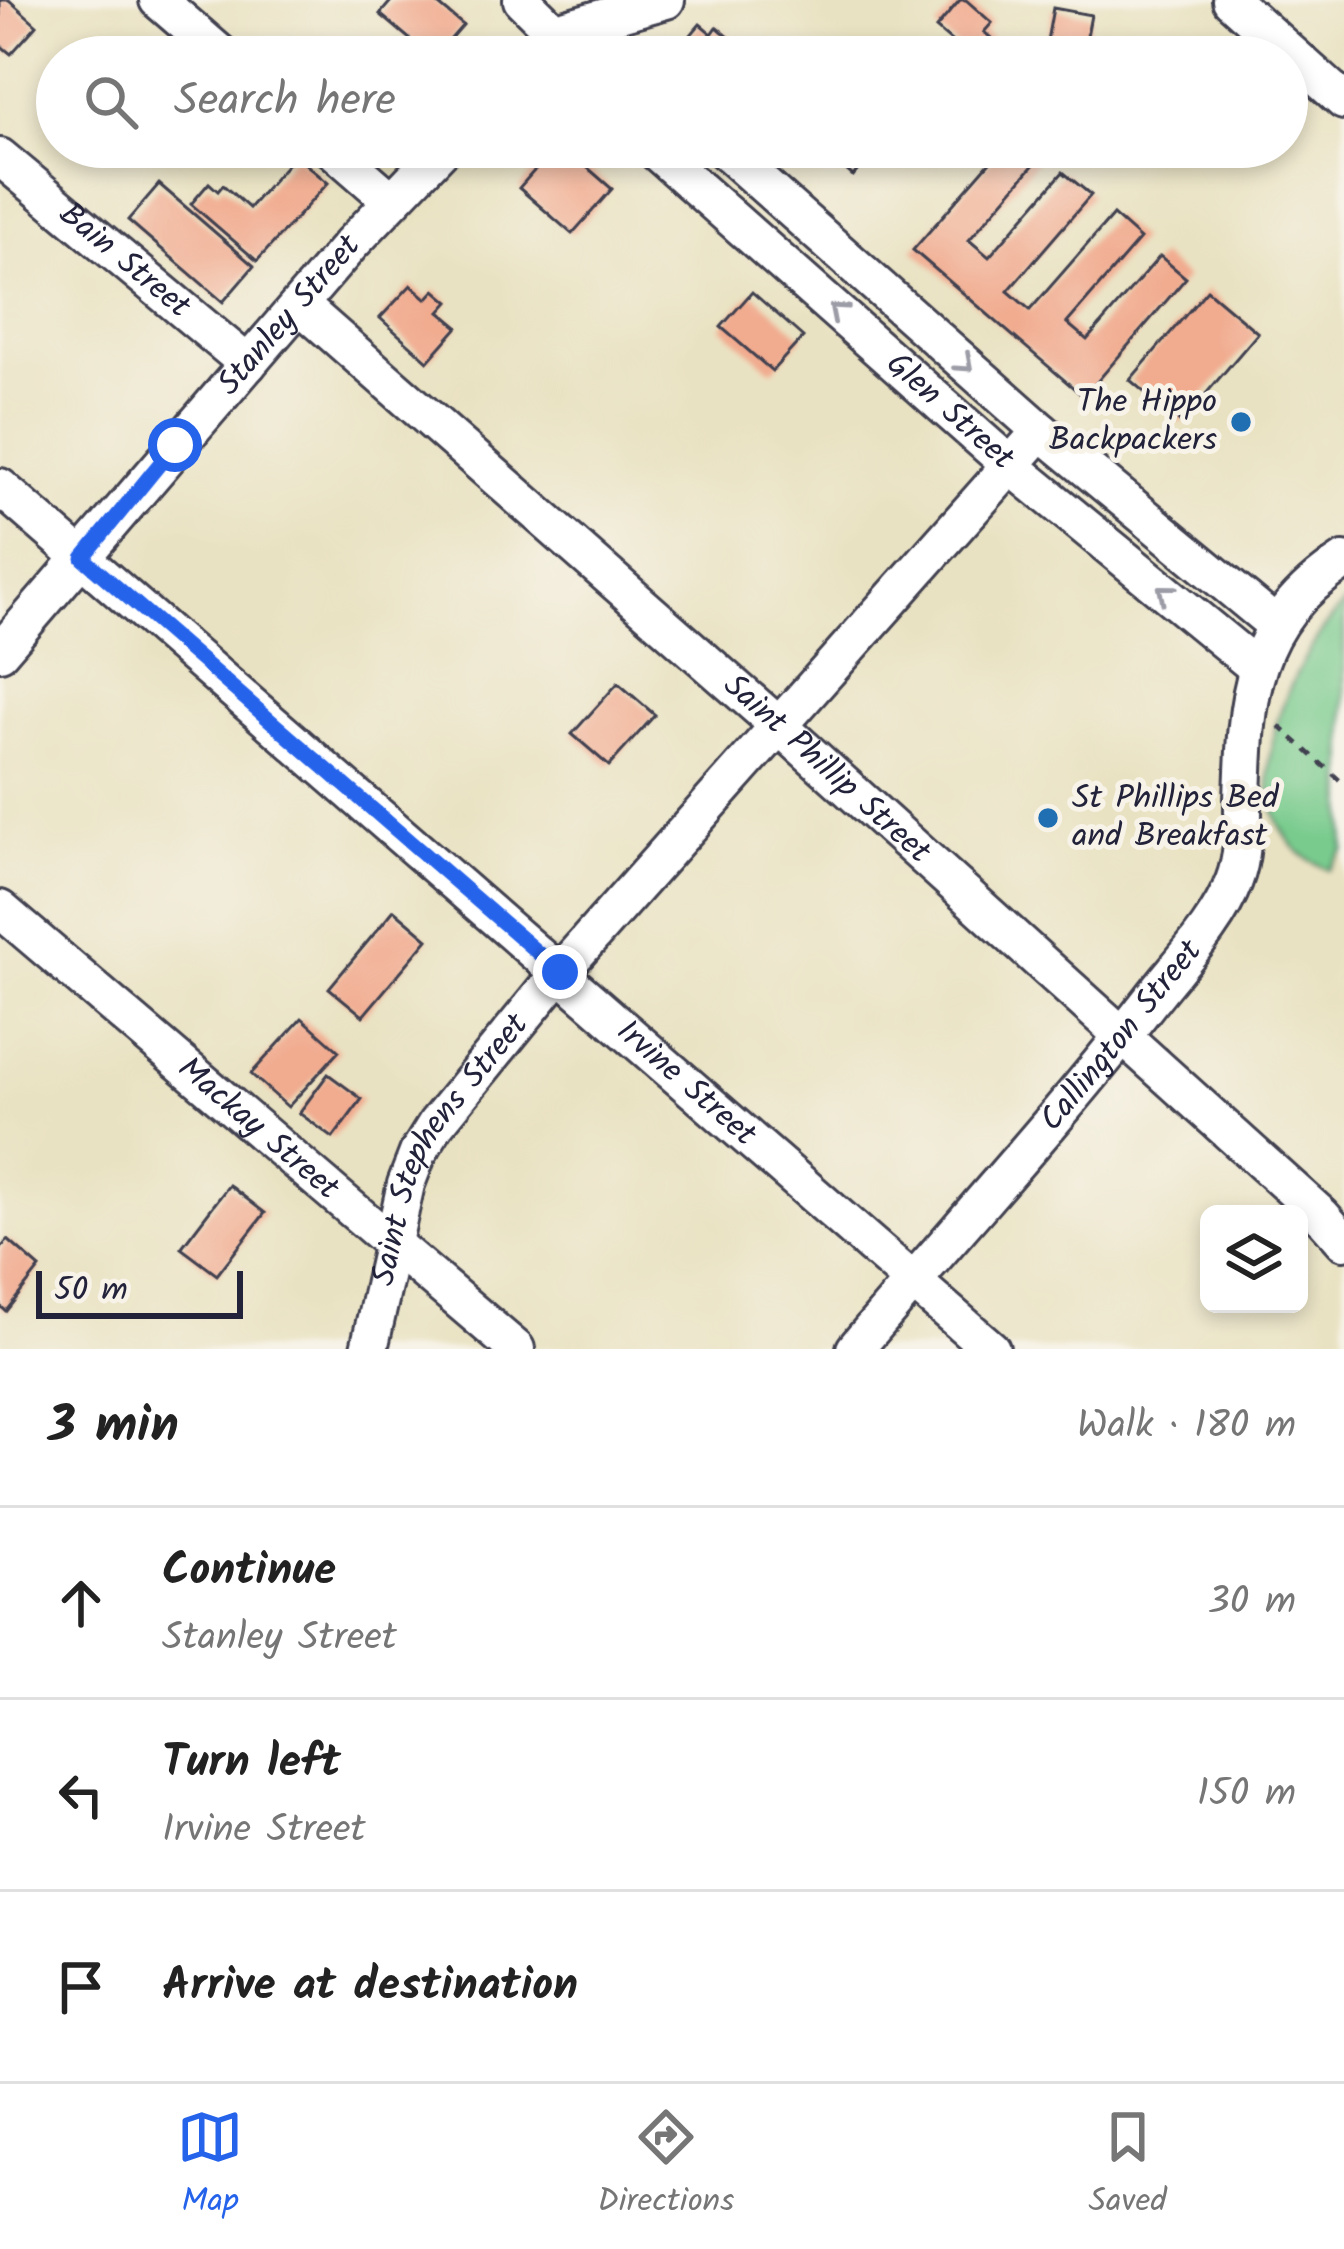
<!DOCTYPE html>
<html lang="en">
<head>
<meta charset="utf-8">
<style>
	body { margin:0; font-family:Kalam,sans-serif; background:#f2f2f2; color:#222 }
	.controls { position:absolute; right:36px; bottom:36px; display:grid; overflow:hidden; border-radius:18px; box-shadow:0 6px 18px #0003 }
	.controls button { width:108px; height:108px; display:grid; place-items:center; padding:0; border:0; border-bottom:3px solid #e0e0e0; background:#fff; color:#222; font:60px sans-serif }
	.scale { position:absolute; left:36px; bottom:30px; width:207px; box-sizing:border-box; padding-left:12px; border:6px solid #22223b; border-top:0; font-size:33px; line-height:42px; white-space:nowrap; color:#22223b; -webkit-text-stroke:9px #f7f3e8; paint-order:stroke }
	.stop { position:absolute; width:36px; height:36px; margin:-27px; border:9px solid #2563eb; border-radius:50%; background:#fff }
	.stop.end { background:#2563eb; border-color:#fff; box-shadow:0 3px 12px #0008 }
	.list { margin:0; padding:0; list-style:none }
	h2 { display:flex; justify-content:space-between; align-items:center; height:156px; margin:0; padding:0 48px; font-size:51px }
	h2 small { font-size:39px; font-weight:400; color:#767676 }
	.list li { display:grid; grid-template-columns:78px 1fr auto; gap:36px; align-items:center; box-sizing:border-box; height:192px; padding:0 48px; border-top:3px solid #e0e0e0 }
	.list b { display:block; font-size:45px; white-space:nowrap }
	.list p { margin:0; font-size:39px; white-space:nowrap; color:#767676 }
	.list em { font-size:39px; font-style:normal; color:#767676 }
	.icon { flex:none; width:66px; height:66px; fill:none; stroke:currentColor; stroke-width:2; stroke-linecap:round; stroke-linejoin:round }
	.map { position:relative; flex:none; width:1344px; height:1349px; overflow:hidden }
	.search { position:absolute; background:#fff; box-shadow:0 6px 18px #0003; left:36px; right:36px; top:36px; height:132px; display:flex; align-items:center; gap:30px; box-sizing:border-box; padding:0 42px; border-radius:66px; color:#767676; font-size:45px }
	.sheet { height:732px; background:#fff }
	nav { display:flex; justify-content:space-around; align-items:center; box-sizing:border-box; height:168px; border-top:3px solid #e0e0e0; background:#fff; font-size:33px; color:#767676 }
	nav a { display:grid; justify-items:center; gap:6px }
	nav .on { color:#2563eb }
	.map>svg:first-child { display:block }
	.green { fill:#78cb8d; stroke:#4d7664; stroke-width:3 }
	.building { fill:#f1ab8f }
	.lines { fill:none; stroke-linecap:round; stroke-linejoin:round }
	.minor-casing { stroke:#403f4f; stroke-width:42 }
	.path { stroke:#403f4f; stroke-width:4.5; stroke-dasharray:9 9; stroke-linecap:butt }
	.minor { stroke:#fff; stroke-width:36 }
	.oneway { stroke:#9c9ca7 }
	.route { stroke:#2563eb; stroke-width:15 }
	.poi-dot { fill:#1f6fb2; stroke:#f7f3e8; stroke-width:4.5 }
	.labels { text-anchor:middle; dominant-baseline:central; stroke-width:10; stroke-linejoin:round; paint-order:stroke }
	.street-label { font-size:33px; fill:#22223b; stroke:#f7f3e8 }
	.poi-label { font-size:33px; fill:#22223b; stroke:#f7f3e8; text-anchor:end }
</style>
</head>
<body>
<div class="map">
<svg width="1344" height="1349" viewBox="0 0 1344 1349">
	<rect width="100%" height="100%" fill="#f7f3e8"/>
	<filter id="ink" filterUnits="userSpaceOnUse"><feTurbulence type="fractalNoise" baseFrequency=".00833" numOctaves="2"/><feDisplacementMap in="SourceGraphic" scale="24" xChannelSelector="R" yChannelSelector="G"/><feConvolveMatrix kernelMatrix="1 2 1 2 8 2 1 2 1" color-interpolation-filters="sRGB"/></filter>
	<filter id="wash" filterUnits="userSpaceOnUse"><feTurbulence type="fractalNoise" baseFrequency=".004" numOctaves="4" result="noise"/><feDisplacementMap in="SourceGraphic" scale="48" xChannelSelector="R" yChannelSelector="G"/><feGaussianBlur stdDeviation="2.7" result="paint"/><feColorMatrix in="noise" values="0 0 0 0 0 0 0 0 0 0 0 0 0 0 0 0 0 1.4 0 .05"/><feComposite in="paint" operator="in"/></filter>
	<g filter="url(#wash)">
		<rect width="100%" height="100%" fill="#e9e2c2"/>
		<path class="green" d="M1344 604V849L1329 870C1318 864 1305 859 1297 850 1233 781 1292 661 1344 604Z"/>
		<g id="blocks">
			<path class="building" d="M0 0H9L37 25 11 54 0 45Z
				M392 0H433L463 25 435 57H431L380 14Z
				M960 0H966L992 23 984 32 1004 49 997 57H988L973 44 965 53 936 28Z
				M1053 8 1091 15 1083 57 1045 52Z
				M700 24 712 34 717 27 748 53 745 57H691L695 53 684 43Z
				M555 147H564L612 189 572 234 519 188Z
				M820 147H869L859 158 864 163 853 176Z
				M1003 147H1035L1043 154 969 240 989 257 1063 172 1091 195 1008 291 1030 310 1113 215 1140 239 1067 323 1087 340 1160 256 1186 278 1084 397 913 250Z
				M295 155 328 183 257 261 191 204 209 183 218 191 223 185 249 208Z
				M159 184 254 266 223 302 128 220Z
				M411 285 427 299 435 290 449 302 440 312 458 327 428 361 380 318Z
				M1207 290 1258 333 1181 423 1130 380Z
				M752 292 803 337 772 371 721 327Z
				M618 683 655 715 609 766 572 734Z
				M394 910 428 939 363 1016 329 988Z
				M302 1018 339 1051 288 1107 251 1074Z
				M328 1074 362 1099 333 1138 299 1113Z
				M229 1185 265 1213 217 1275 181 1248Z
				M8 1240 40 1268 6 1311 0 1306V1249Z"/>
		</g>
	</g>
	<g filter="url(#ink)">
		<use href="#blocks" fill-opacity="0" stroke="#403f4f" stroke-width="3"/>
		<g class="lines">
			<g class="minor-casing">
				<g id="minor">
					<path d="M158 0 224 57"/>
					<path d="M522 0 580 57"/>
					<path d="M1231 0 1344 101"/>
					<path d="M530 57 556 31 666 0"/>
					<path d="M330 147 392 201"/>
					<path id="s1" d="M651 147 1011 466 1255 666"/>
					<path d="M721 147 1041 431 1277 626"/>
					<path id="s2" d="M0 157 248 364"/>
					<path id="s3" d="M300 305 778 725 1321 1215 1344 1241"/>
					<path id="s4" d="M0 487 991 1349"/>
					<path id="s5" d="M0 652 351 244 444 147"/>
					<path id="s6" d="M0 909 516 1349"/>
					<path id="s7" d="M369 1349 406 1184 418 1153 436 1124 560 972 1041 431"/>
					<path id="s8" d="M855 1349C953 1233 1057 1121 1150 1001 1179 963 1217 926 1234 881 1244 855 1243 828 1243 800 1246 697 1249 623 1344 561"/>
				</g>
			</g>
			<path class="path" d="M1279 726 1344 784"/>
			<use href="#minor" class="minor"/>
		</g>
		<defs><path id="oneway-chevron" d="M-2-3.5L2.5 0L-2 3.5" fill="none" stroke-width="1.6" stroke-linecap="round" stroke-linejoin="round" transform="scale(3)"/></defs>
		<g class="oneway">
			<use href="#oneway-chevron" transform="translate(837 311) rotate(-139)"/>
			<use href="#oneway-chevron" transform="translate(965 364) rotate(42)"/>
			<use href="#oneway-chevron" transform="translate(1165 592) rotate(-141)"/>
		</g>
	</g>
	<g class="lines" filter="url(#ink)">
		<path class="route" d="M175 445 83 558 560 972"/>
	</g>
	<g class="poi-dot">
		<circle cx="1241" cy="422" r="12"/>
		<circle cx="1048" cy="818" r="12"/>
	</g>
	<g class="labels">
		<g class="street-label">
			<text stroke="none"><textPath href="#s2" startOffset="162">Bain Street</textPath></text>
			<text stroke="none"><textPath href="#s5" startOffset="444">Stanley Street</textPath></text>
			<text stroke="none"><textPath href="#s1" startOffset="399">Glen Street</textPath></text>
			<text stroke="none"><textPath href="#s3" startOffset="702">Saint Phillip Street</textPath></text>
			<text stroke="none"><textPath href="#s8" startOffset="411">Callington Street</textPath></text>
			<text stroke="none"><textPath href="#s4" startOffset="909">Irvine Street</textPath></text>
			<text stroke="none"><textPath href="#s6" startOffset="339">Mackay Street</textPath></text>
			<text stroke="none"><textPath href="#s7" startOffset="219">Saint Stephens Street</textPath></text>
		</g>
		<g class="poi-label">
			<text x="1217" y="403">The Hippo<tspan x="1217" dy="38">Backpackers</tspan></text>
			<text x="1072" y="799" text-anchor="start">St Phillips Bed<tspan x="1072" dy="38">and Breakfast</tspan></text>
		</g>
	</g>
</svg>
<div class="controls">
<button><svg class="icon" aria-label="layers" viewBox="0 0 24 24"><path d="M12 4l9 5-9 5-9-5zM3 14l9 5 9-5"/></svg></button>
</div>
<div class="scale">50 m</div>
<div class="stop" style="left:175px;top:445px"></div>
<div class="stop end" style="left:560px;top:972px"></div>
<div class="search"><svg class="icon" aria-label="search" viewBox="0 0 24 24"><circle cx="10" cy="10" r="6"/><path d="M15 15l6 6"/></svg>Search here</div>
</div>
<section class="sheet">
<h2>3 min<small>Walk · 180 m</small></h2>
<ul class="list">
<li><svg class="icon" aria-label="ahead" viewBox="0 0 24 24"><path d="M12 20V5M6 11l6-6 6 6"/></svg><div><b>Continue</b><p>Stanley Street</p></div><em>30 m</em></li>
<li><svg class="icon" aria-label="left" viewBox="0 0 24 24"><path d="M17 20v-9H6M10 6l-5 5 5 5"/></svg><div><b>Turn left</b><p>Irvine Street</p></div><em>150 m</em></li>
<li><svg class="icon" aria-label="arrive" viewBox="0 0 24 24"><path d="M6 21V4h12l-3 4 3 4H6"/></svg><div><b>Arrive at destination</b></div></li>
</ul>
</section>
<nav>
<a class="on"><svg class="icon" aria-label="map" viewBox="0 0 24 24"><path d="M3 6l6-2 6 2 6-2v14l-6 2-6-2-6 2zM9 4v14M15 6v14"/></svg>Map</a>
<a><svg class="icon" aria-label="directions" viewBox="0 0 24 24"><path d="M12 3l9 9-9 9-9-9zM9 14v-3h6M13 9l2 2-2 2"/></svg>Directions</a>
<a><svg class="icon" aria-label="saved" viewBox="0 0 24 24"><path d="M7 4h10v16l-5-4-5 4z"/></svg>Saved</a>
</nav>
</body>
</html>
